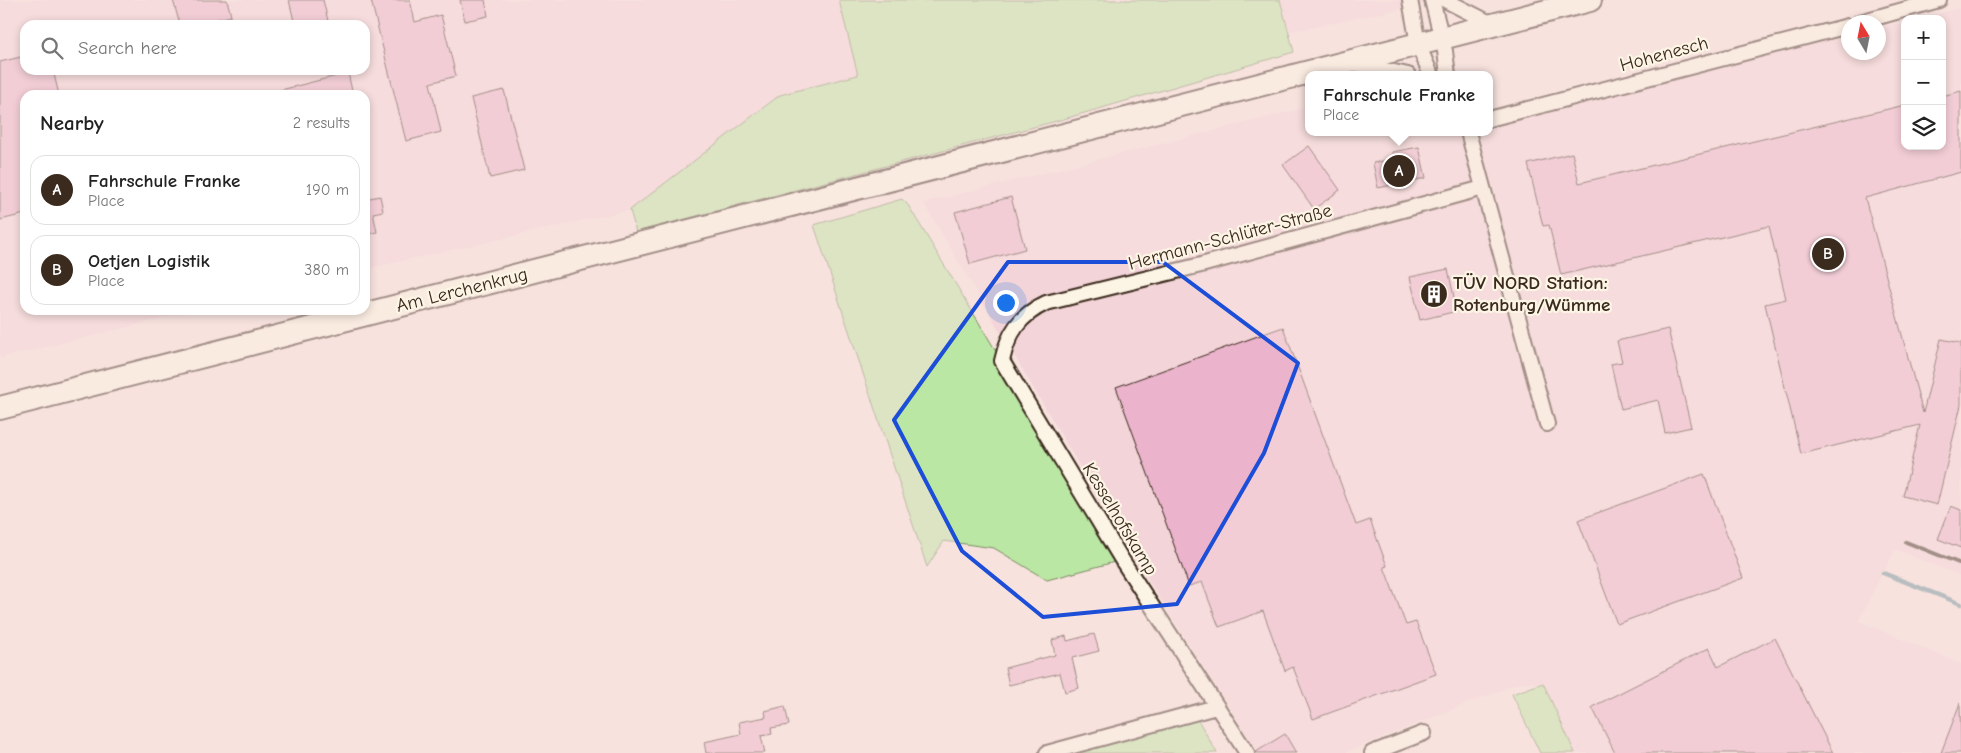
<!DOCTYPE html>
<html lang="en">
<head>
<meta charset="utf-8">
<style>
	body { margin:0; font-family:"Comic Neue",sans-serif; background:#f6f6f6; color:#222 }
	.controls { position:absolute; right:15px; top:15px; display:grid; overflow:hidden; border-radius:10px; box-shadow:0 2px 8px #0003 }
	.controls button { width:45px; height:45px; display:grid; place-items:center; padding:0; border:0; border-bottom:1px solid #e0e0e0; background:#fff; color:#222; font:25px sans-serif }
	.compass { position:absolute; left:1841px; top:15px; width:45px; height:45px; border-radius:50%; background:#fff; box-shadow:0 2px 8px #0003; rotate:350deg }
	.you { position:absolute; left:1005px; top:302px; width:18px; height:18px; margin:-12px; border:4px solid #fff; border-radius:50%; background:#1a73e8; box-shadow:0 0 0 8px #1a73e833 }
	.badge { display:grid; place-items:center; width:32px; height:32px; border-radius:50%; background:#3b2a1e; color:#fff; font-size:16px; font-weight:700 }
	.pin { position:absolute; translate:-50% -50%; border:2px solid #fff; box-shadow:0 1px 5px #0006 }
	.popup { position:absolute; left:1305px; top:71px; width:188px; height:65px; box-sizing:border-box; display:grid; place-content:center; border-radius:10px; background:#fff; filter:drop-shadow(0 1px 4px #0005); font-size:16px; white-space:nowrap; color:#767676 }
	.popup b { font-size:19px; color:#222 }
	.popup::after { content:''; position:absolute; left:50%; top:100%; margin-left:-10px; border:10px solid transparent; border-top-color:#fff }
	.list { margin:0; padding:0; list-style:none }
	h2 { display:flex; justify-content:space-between; align-items:center; height:65px; margin:0; padding:0 20px; font-size:21px }
	h2 small { font-size:16px; font-weight:400; color:#767676 }
	.list li { display:grid; grid-template-columns:32px 1fr auto; gap:15px; align-items:center; box-sizing:border-box; height:70px; margin:0 10px 10px; padding:0 10px; border:1px solid #e0e0e0; border-radius:15px }
	.list b { display:block; font-size:19px; white-space:nowrap }
	.list p { margin:0; font-size:16px; white-space:nowrap; color:#767676 }
	.list em { font-size:16px; font-style:normal; color:#767676 }
	.icon { flex:none; width:28px; height:28px; fill:none; stroke:currentColor; stroke-width:2; stroke-linecap:round; stroke-linejoin:round }
	.map { position:relative; flex:none; width:1961px; height:753px; overflow:hidden }
	.search { position:absolute; background:#fff; box-shadow:0 2px 8px #0003; left:20px; top:20px; width:350px; height:55px; display:flex; align-items:center; gap:12px; box-sizing:border-box; padding:0 18px; border-radius:15px; color:#767676; font-size:19px }
	.panel { position:absolute; background:#fff; box-shadow:0 2px 8px #0003; left:20px; top:90px; width:350px; height:225px; border-radius:15px }
	.map>svg:first-child { display:block }
	.built { fill:#f3d4d9; fill-rule:evenodd }
	.green { fill:#bbe7a4; stroke:#7b8861 }
	.lines { fill:none; stroke-linecap:round; stroke-linejoin:round }
	.stream { stroke:#6b9199; stroke-width:4.5 }
	.building { fill:#ebb4cc; stroke:#3b2a1e }
	.minor-casing { stroke:#3b2a1e; stroke-width:18 }
	.primary-casing { stroke:#3b2a1e; stroke-width:26 }
	.minor { stroke:#fcf5e5; stroke-width:14 }
	.primary { stroke:#fcf5e5; stroke-width:22 }
	.rail { stroke:#3b2a1e; stroke-width:4 }
	.marked { fill:none; stroke:#1d4ed8; stroke-width:4; stroke-linejoin:round }
	.labels { text-anchor:middle; dominant-baseline:central; stroke-width:4.5; stroke-linejoin:round; paint-order:stroke }
	.street-label { font-size:19px; fill:#3b2a1e; stroke:#fcf5e5 }
	.poi-label { font-size:19px; font-weight:bold; fill:#3b2a1e; stroke:#fcf5e5; text-anchor:start }
</style>
</head>
<body>
<div class="map">
<svg width="1961" height="753" viewBox="0 0 1961 753">
	<rect width="100%" height="100%" fill="#f7e2de"/>
	<filter id="ink" filterUnits="userSpaceOnUse"><feTurbulence type="fractalNoise" baseFrequency=".02" numOctaves="2"/><feDisplacementMap in="SourceGraphic" scale="10" xChannelSelector="R" yChannelSelector="G"/><feConvolveMatrix kernelMatrix="1 2 1 2 8 2 1 2 1" color-interpolation-filters="sRGB"/></filter>
	<g filter="url(#ink)">
		<path class="built" d="M0 0H839L858 75 780 95 630 210 365 269V95H25V310H197L0 358ZM25 25H365V70H25Z
			M1280 0H1443L1289 32Z
			M1961 8V576L1895 549 1858 621 1961 664V753H1575L1543 683 1521 682 1343 753H1259L1131 553 924 203 1309 107V132H1489V124L1848 36V52H1878L1879 28 1905 22V146H1942V19H1917Z"/>
		<path class="green" d="M839 0H1280L1294 52 1064 119 636 232 630 210 780 95 858 75Z
			M902 199 908 205 1122 560 1047 580 994 548 944 541 927 567 814 225Z
			M1543 683 1575 753H1540L1512 694Z
			M1194 713 1217 753H1056Z"/>
		<g class="lines">
			<path class="stream" d="M1883 573 1961 604"/>
		</g>
		<path class="building" d="M173 0H227L231 16 193 25H180Z
			M289 0H323L329 25H295Z
			M371 0H410L415 22 441 15 456 76 430 83 441 132 406 141Z
			M460 0H485L488 16 465 21Z
			M25 56V70H53L59 95H25V214L0 220V62Z
			M348 73 353 95H278L277 91Z
			M504 90 524 170 490 178 471 98Z
			M1961 91V172L1865 198 1923 413 1941 339 1961 343V405L1937 505 1903 496 1920 425 1801 454 1765 304 1786 299 1769 226 1561 275 1549 225 1543 226 1528 164 1572 153 1579 183 1905 105V146H1942V96Z
			M1309 146 1340 190 1314 209 1283 165Z
			M1419 147 1426 178 1378 188 1373 163 1393 159 1392 152Z
			M380 196 383 211 373 213 377 232 365 235V199Z
			M1011 197 1025 249 970 264 955 212Z
			M1448 269 1457 311 1420 320 1410 277Z
			M1283 327 1356 525 1370 520 1387 566 1384 567 1406 625 1416 622 1436 674 1313 719 1293 667 1285 671 1263 611 1219 627 1202 582 1189 586 1116 387Z
			M1668 329 1691 427 1665 433 1658 400 1621 409 1611 364 1622 362 1617 341Z
			M1704 474 1743 578 1617 624 1578 520Z
			M1951 506 1961 510V548L1938 539Z
			M1094 634 1099 651 1072 658 1079 688 1065 692 1060 673 1009 685 1005 668 1055 655 1052 640 1066 636 1067 641Z
			M1775 638 1833 753H1615L1592 707 1709 648 1718 667Z
			M1960 703 1961 753H1941Z
			M785 706 789 725 771 728 772 734 761 736 765 753H706L704 742 741 734 739 722 766 717 765 711Z
			M1285 734 1296 753H1256V752Z"/>
		<g class="lines">
			<g class="minor-casing">
				<path id="minor" d="M1410 0 1418 44 1431 75
					M1432 0 1445 51 1448 75
					M1445 0 1494 25
					M1860 22 1939 0
					M1357 64 1408 75
					M1489 119 1848 26
					M1468 132 1547 424
					M1047 753 1216 707
					M1247 753 1122 560 1002 361C1008 333 1020 315 1046 303L1201 265 1483 188
					M1372 753 1424 733"/>
			</g>
			<g class="primary-casing">
				<path id="primary" d="M0 408 1590 0"/>
			</g>
			<use href="#minor" class="minor"/>
			<use href="#primary" class="primary"/>
			<path class="rail" d="M1906 542 1961 564"/>
		</g>
	</g>
	<path d="M0 0H1961V753H0ZM1008 262H1163L1298 363 1264 453 1177 604 1043 617 962 551 894 420Z" fill="#f7e2de" fill-opacity=".55" fill-rule="evenodd"/>
	<path class="marked" d="M1008 262H1163L1298 363 1264 453 1177 604 1043 617 962 551 894 420Z"/>
	<defs>
		<g id="building-disc" transform="scale(1.4375)"><circle r="9.5" fill="#3b2a1e" stroke="#fcf5e5"/><path d="M-4-6H4V6H1V3H-1V6H-4ZM-2.5-4.3h1.7v1.8h-1.7ZM.8-4.3h1.7v1.8H.8ZM-2.5-1h1.7V.8h-1.7ZM.8-1h1.7V.8H.8Z" fill="#fff"/></g>
	</defs>
	<g fill-rule="evenodd">
		<use href="#building-disc" x="1434" y="294"/>
	</g>
	<g class="labels">
		<g class="street-label">
			<text transform="translate(1664 54) rotate(-15)">Hohenesch</text>
			<text transform="translate(1230 237) rotate(-15)">Hermann-Schlüter-Straße</text>
			<text transform="translate(462 290) rotate(-14)">Am Lerchenkrug</text>
			<text transform="translate(1120 519) rotate(59)">Kesselhofskamp</text>
		</g>
		<g class="poi-label">
			<text x="1453" y="283">TÜV NORD Station:<tspan x="1453" dy="22">Rotenburg/Wümme</tspan></text>
		</g>
	</g>
</svg>
<div class="controls">
<button>+</button>
<button>−</button>
<button><svg class="icon" aria-label="layers" viewBox="0 0 24 24"><path d="M12 4l9 5-9 5-9-5zM3 14l9 5 9-5"/></svg></button>
</div>
<svg class="compass" viewBox="-18 -18 36 36"><path d="M0-13l5 13h-10z" fill="#e53935"/><path d="M0 13l5-13h-10z" fill="#767676"/></svg>
<div class="you"></div>
<div class="pin badge" style="left:1399px;top:171px">A</div>
<div class="popup"><b>Fahrschule Franke</b>Place</div>
<div class="pin badge" style="left:1828px;top:254px">B</div>
<div class="search"><svg class="icon" aria-label="search" viewBox="0 0 24 24"><circle cx="10" cy="10" r="6"/><path d="M15 15l6 6"/></svg>Search here</div>
<section class="panel">
<h2>Nearby<small>2 results</small></h2>
<ul class="list">
<li><span class="badge">A</span><div><b>Fahrschule Franke</b><p>Place</p></div><em>190 m</em></li>
<li><span class="badge">B</span><div><b>Oetjen Logistik</b><p>Place</p></div><em>380 m</em></li>
</ul>
</section>
</div>
</body>
</html>
